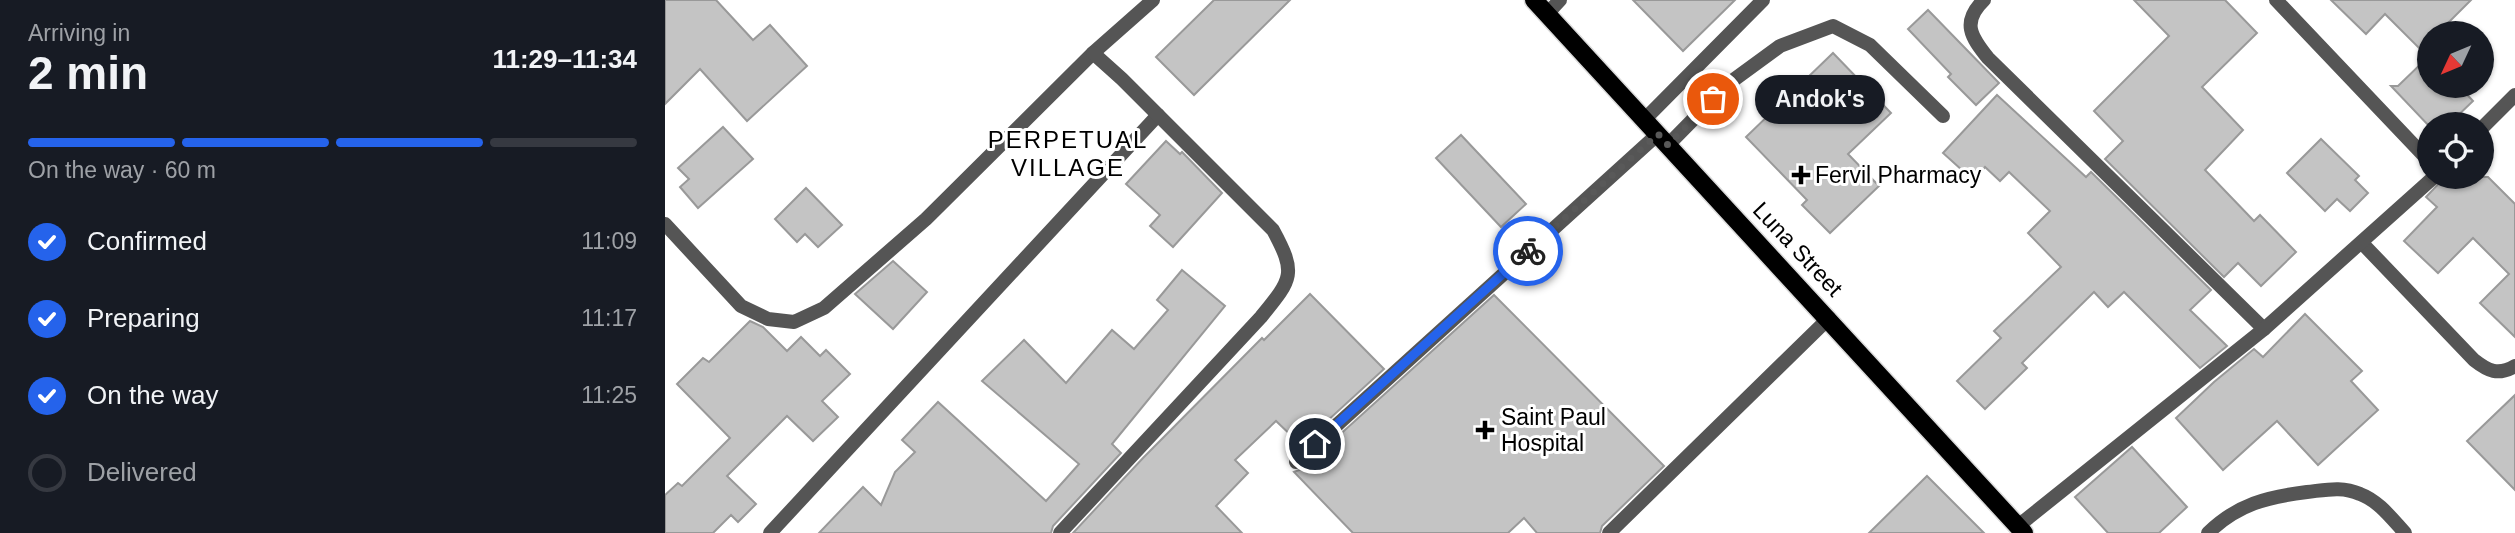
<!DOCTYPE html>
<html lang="en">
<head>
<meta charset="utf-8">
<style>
	body { margin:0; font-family:Helvetica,sans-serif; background:#242831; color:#f1f3f6; height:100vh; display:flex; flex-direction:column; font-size:26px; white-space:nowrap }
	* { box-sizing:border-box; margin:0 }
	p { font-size:23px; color:#9ea1a6 }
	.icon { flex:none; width:38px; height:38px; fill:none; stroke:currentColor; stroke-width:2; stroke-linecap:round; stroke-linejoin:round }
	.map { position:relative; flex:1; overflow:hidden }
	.panel { display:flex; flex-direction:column; background:#171b24; width:665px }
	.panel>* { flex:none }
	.needle { width:46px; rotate:226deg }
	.tools { position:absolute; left:1752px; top:21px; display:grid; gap:14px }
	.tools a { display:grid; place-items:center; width:77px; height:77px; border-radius:50%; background:#171b24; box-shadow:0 2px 5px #0004; font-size:35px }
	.pin { position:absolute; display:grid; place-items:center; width:60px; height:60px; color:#fff; margin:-30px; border:4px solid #fff; border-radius:50%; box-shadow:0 2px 7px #0007 }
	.courier { position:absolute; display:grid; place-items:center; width:70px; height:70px; margin:-35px; border:5px solid #2563eb; border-radius:50%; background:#fff; color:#222; box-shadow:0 2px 9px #0007 }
	.bubble { position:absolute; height:49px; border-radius:24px; background:#171b24; box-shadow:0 2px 5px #0004; font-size:23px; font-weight:700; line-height:49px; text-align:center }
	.overview em { font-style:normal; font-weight:700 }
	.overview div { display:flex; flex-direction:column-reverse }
	.overview { display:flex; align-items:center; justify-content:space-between; height:119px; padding:0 28px }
	h1 { font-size:46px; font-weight:700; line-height:52px }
	.bar { display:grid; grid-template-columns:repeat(4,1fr); gap:10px 7px; align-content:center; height:84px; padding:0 28px }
	.bar i { height:9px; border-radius:5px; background:#363941 }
	.bar .current { background:#2563eb }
	.bar p { grid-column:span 4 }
	ol { padding:0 28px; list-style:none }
	li { display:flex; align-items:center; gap:21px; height:77px }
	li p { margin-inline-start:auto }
	li .icon { padding:7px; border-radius:50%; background:#2563eb; color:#fff; stroke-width:4 }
	li:last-child { color:#9ea1a6 }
	li i { width:38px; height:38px; border:4px solid #363941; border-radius:50% }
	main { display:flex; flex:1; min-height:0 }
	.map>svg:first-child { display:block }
</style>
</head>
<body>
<main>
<section class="panel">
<div class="overview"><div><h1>2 min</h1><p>Arriving in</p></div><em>11:29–11:34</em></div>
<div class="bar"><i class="current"></i><i class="current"></i><i class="current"></i><i></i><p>On the way · 60 m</p></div>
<ol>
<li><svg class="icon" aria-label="check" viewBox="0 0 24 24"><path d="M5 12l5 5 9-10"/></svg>Confirmed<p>11:09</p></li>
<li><svg class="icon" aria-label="check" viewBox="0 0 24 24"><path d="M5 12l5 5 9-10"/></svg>Preparing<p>11:17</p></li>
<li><svg class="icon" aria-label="check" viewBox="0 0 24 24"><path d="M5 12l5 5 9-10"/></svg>On the way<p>11:25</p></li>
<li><i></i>Delivered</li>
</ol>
</section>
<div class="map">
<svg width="1850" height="533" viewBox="0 0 1850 533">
	<rect width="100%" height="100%" fill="#fff"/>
	<g fill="#c4c4c4" stroke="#999" stroke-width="2">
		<path d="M0 0H51L88 40 105 25 142 66 82 121 35 69 0 104Z"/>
		<path d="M549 0H625L529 95 491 57Z"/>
		<path d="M968 0H1070L1018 51Z"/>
		<path d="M1469 0H1560L1592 33 1537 87 1578 130 1540 170 1589 221 1595 215 1631 252 1596 286 1573 263 1559 277 1440 159 1458 141 1429 111 1504 36Z"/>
		<path d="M1666 0H1806L1773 33H1764V43L1756 50 1720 14 1701 34Z"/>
		<path d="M1263 10 1334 83 1311 105 1283 77 1286 74 1243 29Z"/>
		<path d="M1168 53 1226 113 1183 154 1214 186 1165 233 1137 205 1142 200 1081 137Z"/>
		<path d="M1764 56V86H1794L1808 101 1784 124 1764 126 1726 86H1733Z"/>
		<path d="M1332 95 1421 177 1426 172 1546 290 1525 310 1562 346 1535 368 1459 292 1443 307 1429 292 1357 363 1362 368 1320 409 1292 381 1336 338 1329 331 1396 267 1363 233 1385 211 1344 172 1335 181 1320 167 1308 180 1278 153Z"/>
		<path d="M58 127 88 159 33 208 15 187 24 179 13 168Z"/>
		<path d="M796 135 861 204 836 227 771 158Z"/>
		<path d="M1656 139 1694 176 1690 180 1703 193 1685 211 1672 199 1660 211 1622 173Z"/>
		<path d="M501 141 515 154 517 152 557 193 508 247 485 226 495 215 461 184Z"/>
		<path d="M1780 177H1823L1850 204V337L1815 303 1844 274 1808 238 1773 273 1739 241 1772 207 1761 197Z"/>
		<path d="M141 188 177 225 153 247 140 234 132 242 110 219Z"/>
		<path d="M228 261 262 292 228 329 190 294Z"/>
		<path d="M517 270 560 306 447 444 456 453 388 526 386 533H154L198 487 216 505 230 472 250 452 237 440 273 402 381 501 414 464 317 381 359 340 401 383 447 330 469 349 503 310 492 300Z"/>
		<path d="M645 294 719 369 636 445 611 421 570 460 583 473 551 506 577 533H408L478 458 597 338 599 340Z"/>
		<path d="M829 295 999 466 937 526 935 533H872L859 518 843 533H688L629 472 637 469Z"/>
		<path d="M1640 314 1697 371 1686 381 1713 410 1653 465 1612 421 1558 470 1511 418 1549 382 1589 349 1598 357Z"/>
		<path d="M85 321 98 327 122 351 136 337 155 356 161 350 185 374 157 401 173 417 148 441 122 416 62 476 91 504 73 522 66 515 48 533H0V495L13 483 17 486 65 438 12 384 38 358 44 362Z"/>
		<path d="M1850 395V490L1802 441Z"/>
		<path d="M1467 447 1522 507 1494 533H1443L1410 497Z"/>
		<path d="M1262 476 1319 533H1204Z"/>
	</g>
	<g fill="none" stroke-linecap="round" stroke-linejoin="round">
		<g stroke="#dbdbdb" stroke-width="21">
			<path id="primary" d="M869 0 1359 533"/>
		</g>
		<g stroke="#555" stroke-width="14">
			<path d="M882 14 895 0"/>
			<path d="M979 120 1098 0"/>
			<path d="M1003 145 1063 84 1115 46 1168 26 1205 45 1278 116"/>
			<path d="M631 462 993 134"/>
			<path d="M944 533 1164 318"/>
			<path d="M1543 533C1573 504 1602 497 1642 492 1661 490 1677 486 1695 494 1714 501 1727 519 1740 533"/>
		</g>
		<g stroke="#555" stroke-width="14">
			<path d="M1319 0C1296 22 1306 37 1323 58L1599 329"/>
			<path d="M1611 0 1764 161"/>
			<path d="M1816 129 1850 95"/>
			<path d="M0 224 76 306 103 319 129 322 159 308 261 219 428 53 488 0"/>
			<path d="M1697 243 1809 360C1823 371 1833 376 1850 366"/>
			<path d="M1353 526 1599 329 1769 177"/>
			<path d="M105 533 493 115"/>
			<path d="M395 533 596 317C627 279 632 274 608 230L457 79 428 53"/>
		</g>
		<use href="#primary" stroke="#000" stroke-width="18"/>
	</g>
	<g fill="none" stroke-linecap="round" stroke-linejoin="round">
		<path stroke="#595959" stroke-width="7" stroke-dasharray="0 12.6" d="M863 251 993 134 1003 145 1048 99"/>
		<path stroke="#2563eb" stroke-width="9" d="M650 444 863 251"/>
	</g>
	<g fill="#000" stroke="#fff" stroke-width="2.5">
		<path d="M1132.5 164.5h7v7h7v7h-7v7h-7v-7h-7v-7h7z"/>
		<path d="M816.5 419.5h7v7h7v7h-7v7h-7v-7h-7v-7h7z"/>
	</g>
	<g text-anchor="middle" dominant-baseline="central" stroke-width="6" stroke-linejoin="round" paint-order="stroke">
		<g font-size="23" fill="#000" stroke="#fff" text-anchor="start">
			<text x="1150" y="175">Fervil Pharmacy</text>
			<text x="836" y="417">Saint Paul<tspan x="836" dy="26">Hospital</tspan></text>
		</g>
		<g font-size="23" fill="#000" stroke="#fff">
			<text transform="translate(1133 249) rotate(47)">Luna Street</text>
		</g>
		<g font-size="24" letter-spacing="2" fill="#000" stroke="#fff">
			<text x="403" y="139">PERPETUAL<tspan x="403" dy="28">VILLAGE</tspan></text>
		</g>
	</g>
</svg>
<div class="tools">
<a><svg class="needle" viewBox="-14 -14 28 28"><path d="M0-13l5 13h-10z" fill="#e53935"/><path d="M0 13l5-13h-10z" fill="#9ea1a6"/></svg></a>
<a><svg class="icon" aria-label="locate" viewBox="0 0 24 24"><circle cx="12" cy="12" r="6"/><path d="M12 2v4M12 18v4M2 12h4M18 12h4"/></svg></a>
</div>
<div class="pin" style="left:1048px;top:99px;background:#ea580c"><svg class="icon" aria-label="bag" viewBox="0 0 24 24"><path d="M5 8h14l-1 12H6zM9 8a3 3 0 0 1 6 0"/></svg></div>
<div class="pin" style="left:650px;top:444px;background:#1f2937"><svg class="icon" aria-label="home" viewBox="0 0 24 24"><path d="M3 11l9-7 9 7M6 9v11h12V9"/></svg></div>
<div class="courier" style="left:863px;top:251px"><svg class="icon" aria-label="bike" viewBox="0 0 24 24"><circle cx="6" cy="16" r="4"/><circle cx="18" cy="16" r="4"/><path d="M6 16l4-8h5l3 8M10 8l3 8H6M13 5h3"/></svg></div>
<div class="bubble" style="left:1090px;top:75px;width:130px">Andok's</div>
</div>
</main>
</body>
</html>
